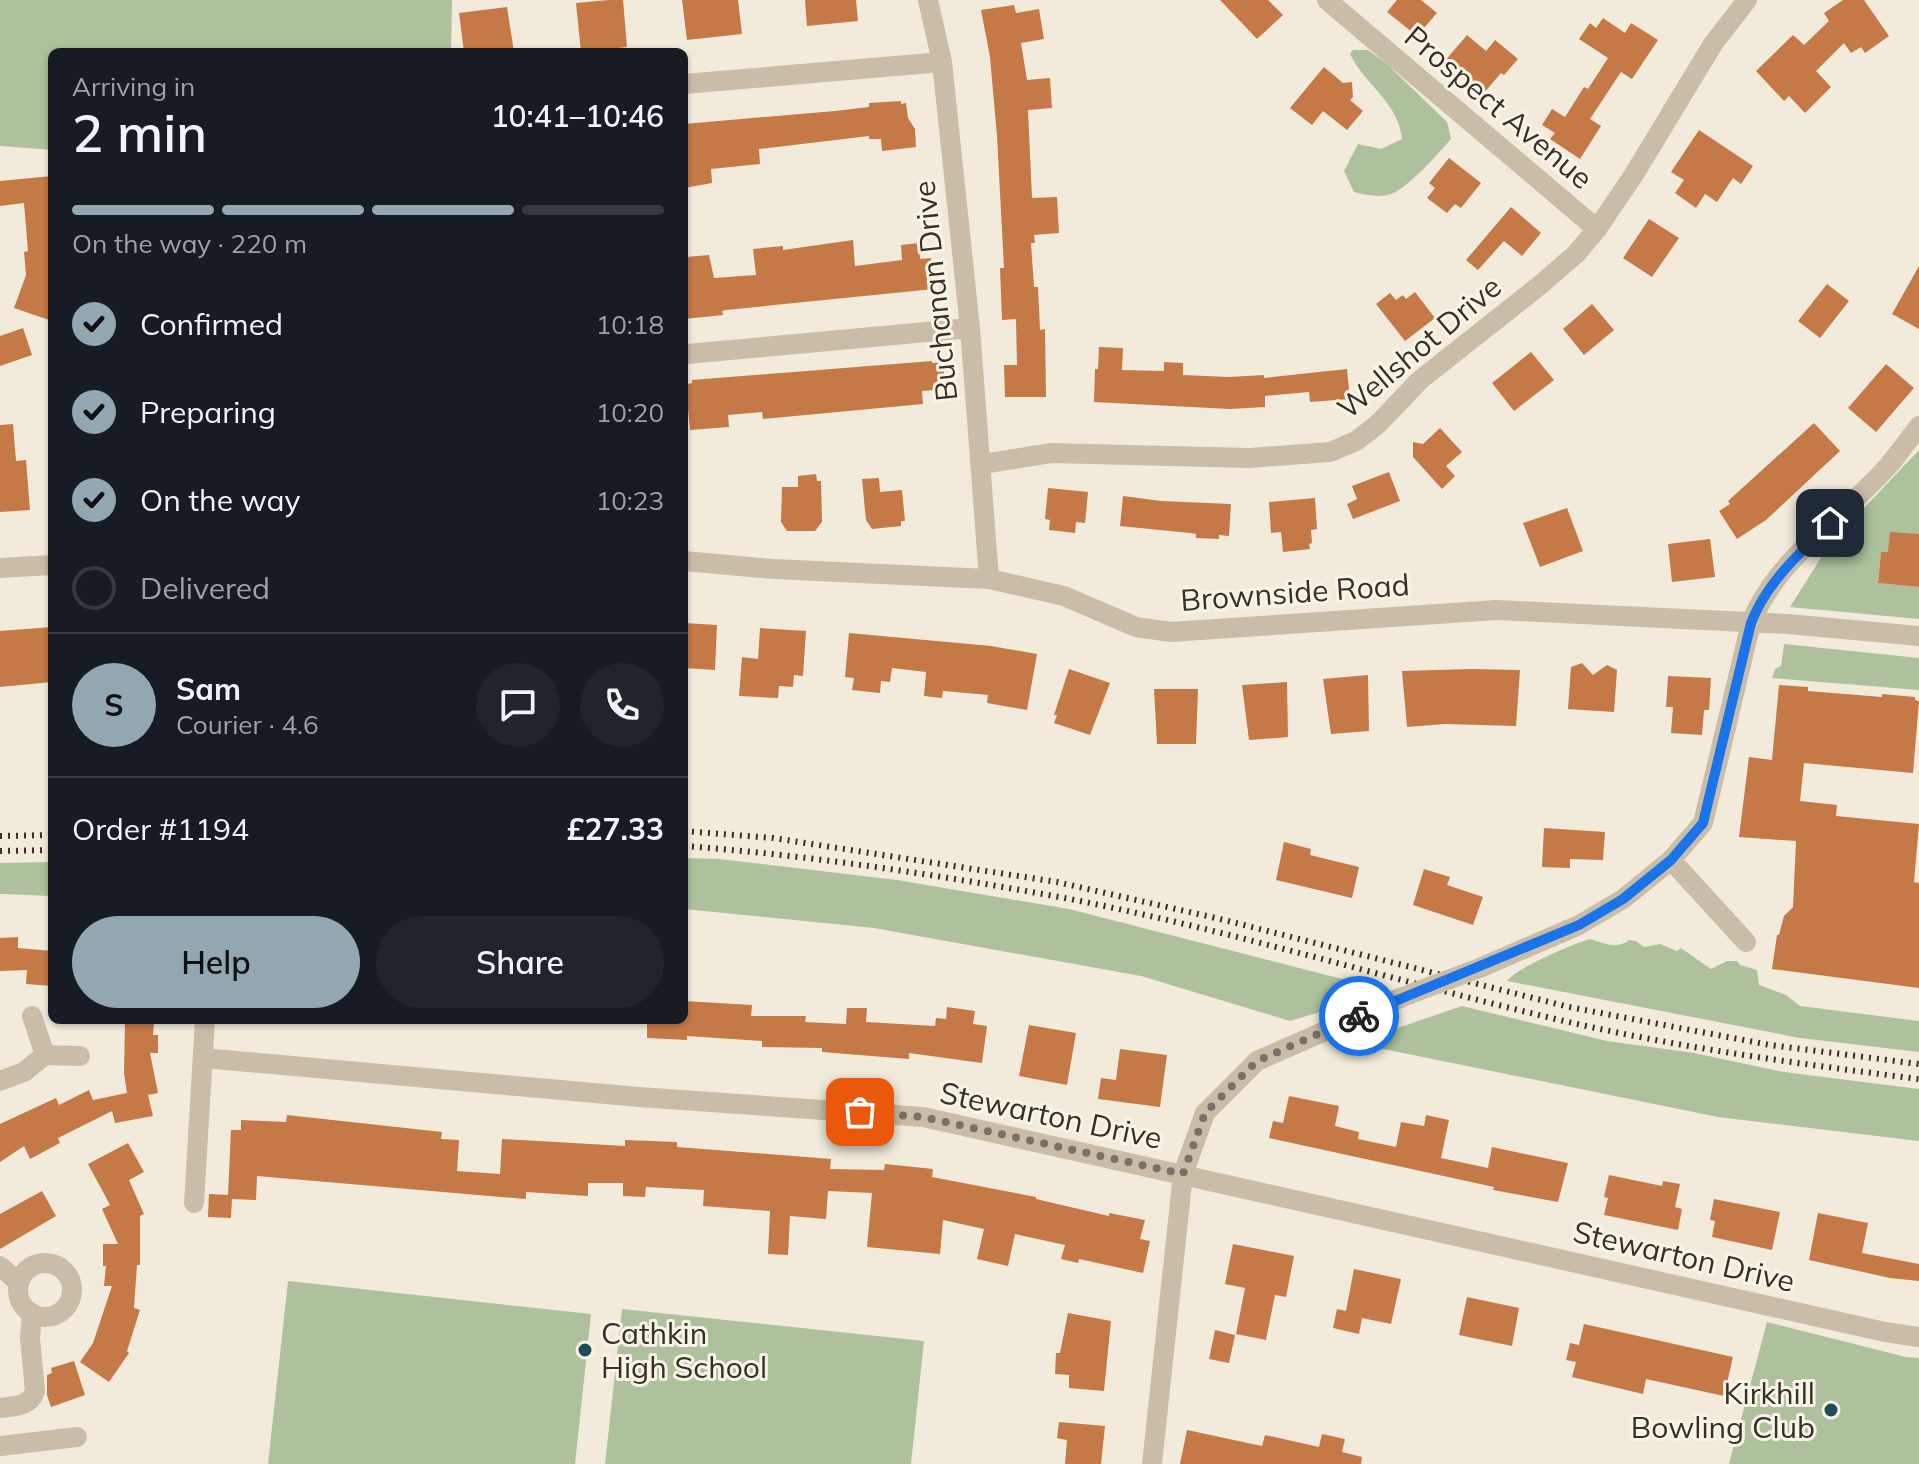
<!DOCTYPE html>
<html lang="en">
<head>
<meta charset="utf-8">
<style>
	body { margin:0; font-family:Mulish,sans-serif; background:#20242c; color:#f1f3f6; height:100vh; display:flex; flex-direction:column; font-size:30px; white-space:nowrap }
	* { box-sizing:border-box; margin:0 }
	p { font-size:26px; color:#9ea1a6 }
	.icon { flex:none; width:44px; height:44px; fill:none; stroke:currentColor; stroke-width:2; stroke-linecap:round; stroke-linejoin:round }
	.map { position:relative; flex:1; overflow:hidden }
	.sheet { position:absolute; left:48px; top:48px; width:640px; height:976px; display:flex; flex-direction:column; background:#171b24; border-radius:12px; box-shadow:0 2px 6px #0004 }
	.sheet>* { flex:none }
	.pin { position:absolute; display:grid; place-items:center; width:68px; height:68px; color:#fff; margin:-34px; border-radius:16px; box-shadow:0 4px 12px #0006 }
	.courier { position:absolute; display:grid; place-items:center; width:80px; height:80px; margin:-40px; border:6px solid #1a73e8; border-radius:50%; background:#fff; color:#222; box-shadow:0 2px 10px #0007 }
	.summary em { font-style:normal; font-weight:600 }
	.summary div { display:flex; flex-direction:column-reverse }
	.summary { display:flex; align-items:center; justify-content:space-between; height:136px; padding:0 24px }
	h1 { font-size:52px; font-weight:600; line-height:60px }
	.bar { display:grid; grid-template-columns:repeat(4,1fr); gap:12px 8px; align-content:center; height:96px; padding:0 24px }
	.bar i { height:10px; border-radius:6px; background:#363941 }
	.bar .on { background:#92a7af }
	.bar p { grid-column:span 4 }
	.line { display:flex; align-items:center; gap:20px; padding:0 24px; border-top:2px solid #363941 }
	.line div { flex:1 }
	.round { display:grid; place-items:center; flex:none; width:84px; height:84px; border-radius:42px; background:#20242c }
	ol { padding:0 24px; list-style:none }
	li { display:flex; align-items:center; gap:24px; height:88px }
	li p { margin-inline-start:auto }
	li .icon { padding:8px; border-radius:50%; background:#92a7af; color:#111; stroke-width:4 }
	li:last-child { color:#9ea1a6 }
	li i { width:44px; height:44px; border:4px solid #363941; border-radius:50% }
	.primary-button { display:flex; gap:16px; margin-top:auto; padding:16px 24px }
	.primary-button a { flex:1; height:92px; border-radius:48px; background:#92a7af; color:#111; font-size:32px; font-weight:600; line-height:92px; text-align:center }
	.primary-button a+a { background:#20242c; color:#f1f3f6 }
	.map>svg:first-child { display:block }
</style>
</head>
<body>
<div class="map">
<svg width="1919" height="1464" viewBox="0 0 1919 1464">
	<rect width="100%" height="100%" fill="#f2ebdc"/>
	<g fill="#aec19c">
		<path d="M0 0H452L451 52H52V150L0 146Z"/>
		<path d="M1353 50H1368L1386 63 1447 122 1451 139C1439 153 1407 189 1391 194 1379 198 1366 195 1354 192L1344 171 1358 144 1381 149 1402 139C1399 103 1365 85 1350 54Z"/>
		<path d="M1919 450V534L1888 552H1881L1878 583 1919 587V619L1790 607 1829 545Z"/>
		<path d="M1784 644 1919 658V690L1772 678 1775 669 1781 666Z"/>
		<path d="M684 858 719 859 897 880 1069 909 1389 991 1290 1021 1141 976 874 928 684 909Z"/>
		<path d="M52 862V896L0 894V863Z"/>
		<path d="M1590 939C1603 943 1617 950 1629 940L1636 941 1644 947 1660 944 1677 951 1681 948 1711 969 1727 961H1737L1740 965 1757 970 1759 985 1786 995 1800 1006 1919 1021V1052L1800 1038 1507 981C1516 968 1573 944 1590 939Z"/>
		<path d="M1462 1006 1607 1041 1694 1053 1784 1072 1919 1089V1141L1718 1117 1354 1043Z"/>
		<path d="M288 1281 591 1314 575 1464H268Z"/>
		<path d="M622 1309 924 1341 911 1464H605Z"/>
		<path d="M1767 1322 1906 1357 1919 1358V1464H1729Z"/>
	</g>
	<g fill="#c57946">
		<path d="M609 0H623L627 47 581 52 576 3Z"/>
		<path d="M682 0H738L742 34 687 40Z"/>
		<path d="M805 0H856L858 21 807 26Z"/>
		<path d="M1220 0H1268L1283 15 1257 39Z"/>
		<path d="M1397 0H1421L1437 13 1417 36 1387 12Z"/>
		<path d="M1843 0H1864L1889 36 1865 53 1861 47 1851 53 1844 43 1816 71 1831 87 1805 113 1789 96 1784 101 1756 71 1793 35 1804 45 1829 21 1824 13Z"/>
		<path d="M1014 5 1016 13 1039 9 1044 39 1021 43 1027 80 1050 78 1052 108 1028 110 1032 198 1057 197 1059 233 1034 235 1035 243H1031L1034 287H1038L1040 330 1045 329 1046 397H1005L1004 365H1017L1016 319 1002 320 1000 268H1004L997 136 990 57 981 10Z"/>
		<path d="M507 7 514 52H464L459 13Z"/>
		<path d="M1603 18 1625 33 1631 23 1658 40 1632 79 1621 72 1590 119 1601 126 1580 159 1550 139 1555 133 1542 125 1552 109 1565 117 1584 87 1588 89 1608 58 1579 39 1590 23 1596 28Z"/>
		<path d="M1467 35 1486 51 1495 40 1518 59 1504 75 1501 73 1483 94 1444 62Z"/>
		<path d="M1324 67 1343 83 1352 82 1353 97 1350 100 1363 111 1347 130 1323 111 1312 125 1290 108Z"/>
		<path d="M901 101V104L906 103 908 118 915 129 916 147 882 151 881 139H869V136L759 149 760 164 711 169 712 183 684 188V124L835 111 869 107V103Z"/>
		<path d="M1699 130 1753 166 1741 184 1733 178 1717 202 1705 194 1696 208 1675 193 1684 180 1671 172Z"/>
		<path d="M1449 158 1481 183 1461 208 1455 204 1447 213 1427 198 1435 188 1429 183Z"/>
		<path d="M52 176V321L14 308 26 275 24 252 28 251 24 203 0 206V181Z"/>
		<path d="M1511 207 1541 233 1522 256 1504 241 1478 270 1466 260Z"/>
		<path d="M1649 219 1679 238 1652 277 1623 258Z"/>
		<path d="M853 240 855 266 902 260 901 245 919 243 920 259 931 258 934 289 726 310 722 311 723 315 684 319 686 257 709 255 714 278 756 275 753 249 783 246V250Z"/>
		<path d="M1919 266V329L1892 314Z"/>
		<path d="M1827 284 1849 301 1820 338 1798 321Z"/>
		<path d="M1415 292 1435 318 1405 341 1376 304 1390 293 1396 300 1403 295 1406 299Z"/>
		<path d="M1592 304 1614 330 1584 355 1563 329Z"/>
		<path d="M23 328 32 355 0 366V336Z"/>
		<path d="M1099 347 1123 348 1122 370 1164 371V362L1183 363V375L1229 377 1264 375V378L1347 369 1350 399 1310 402 1309 392 1265 396V407L1230 409 1094 402 1095 369H1098Z"/>
		<path d="M1531 352 1554 380 1514 411 1492 383Z"/>
		<path d="M932 361V363L943 362 945 382 934 383 935 390 922 391 923 404 763 419 762 412 728 415 729 427 690 430 688 408H684V385L692 383V380Z"/>
		<path d="M1886 364 1914 388 1876 432 1848 408Z"/>
		<path d="M1814 423 1840 451 1766 520 1737 539 1719 511 1730 504 1728 501Z"/>
		<path d="M13 424 16 461 26 460 30 510 0 512V425Z"/>
		<path d="M1440 428 1462 452 1446 466 1455 476 1442 489 1413 457V442L1423 444Z"/>
		<path d="M1389 472 1400 501 1353 519 1347 504 1357 499 1352 486Z"/>
		<path d="M816 474 817 481H821L822 522 815 531H787L781 522 782 487H798V476Z"/>
		<path d="M879 478 880 492 902 490 905 521H901V526L872 529 866 520 862 479Z"/>
		<path d="M1048 488 1088 492 1085 523 1076 522 1075 533 1049 530 1050 520 1045 519Z"/>
		<path d="M1123 496 1161 501 1231 504 1229 536 1219 535V539L1196 538V534L1190 533 1120 526Z"/>
		<path d="M1315 498 1317 529 1311 530 1312 543 1309 544 1310 549 1283 552 1281 532 1271 533 1269 502Z"/>
		<path d="M1567 508 1583 551 1540 567 1523 523Z"/>
		<path d="M1890 532 1919 534V587L1878 583 1881 552H1888Z"/>
		<path d="M1710 539 1715 577 1672 582 1668 544Z"/>
		<path d="M684 623 717 625 715 670 684 668Z"/>
		<path d="M52 627V682L0 687V631Z"/>
		<path d="M760 628 806 631 803 676 794 675 793 687 779 686 778 698 739 696 742 657 758 659Z"/>
		<path d="M849 633 991 646 1037 654 1027 710 987 703 988 695 943 691 942 698 924 696 926 672 892 668 890 682 881 681 880 693 852 690 854 678 845 677Z"/>
		<path d="M1582 663 1593 675 1607 665 1617 670 1614 712 1568 709 1571 667Z"/>
		<path d="M1069 669 1110 683 1090 735 1054 723 1057 715H1054Z"/>
		<path d="M1471 669 1520 670 1516 726 1445 724 1407 727 1402 671Z"/>
		<path d="M1368 675 1369 731 1331 734 1323 679Z"/>
		<path d="M1668 676 1711 678 1709 710H1704L1702 735 1671 733 1673 707H1666Z"/>
		<path d="M1287 682 1288 737 1249 740 1242 685Z"/>
		<path d="M1779 685 1808 687V691L1882 697V694L1915 697V700L1919 701 1913 773 1804 763 1800 801 1837 805 1836 816 1919 824 1914 882 1919 883V988L1772 969 1777 935H1779L1784 916 1793 907 1796 841 1739 837 1749 757 1772 760Z"/>
		<path d="M1154 689H1198L1196 744H1157Z"/>
		<path d="M1544 828 1605 832 1603 860 1570 859V868L1542 867Z"/>
		<path d="M1284 842 1311 849 1310 855 1359 867 1352 898 1276 880Z"/>
		<path d="M1424 869 1450 877 1447 885 1483 897 1473 925 1413 905Z"/>
		<path d="M18 937V948L52 951V986L26 984 27 970 0 971V938Z"/>
		<path d="M684 1001 752 1005 751 1016H806L805 1022 846 1024 847 1008H867L866 1022 935 1026 936 1018 946 1019 947 1007 975 1011 973 1024 987 1026 982 1063 909 1053V1059L822 1052V1048L762 1047V1041L687 1036V1040L647 1038V1020H684Z"/>
		<path d="M125 1021 154 1022 153 1035H158V1053H150L158 1093 148 1095 153 1116 115 1123 112 1111 58 1138 60 1143 30 1159 24 1146 0 1162V1124L56 1098 59 1105 89 1090 93 1100 127 1093 124 1073Z"/>
		<path d="M1029 1025 1076 1033 1067 1085 1019 1076Z"/>
		<path d="M1120 1049 1167 1055 1160 1107 1098 1099 1101 1078 1116 1080Z"/>
		<path d="M1289 1096 1339 1106 1335 1126 1359 1132 1358 1139 1396 1147 1401 1122 1424 1126 1426 1115 1449 1120 1441 1158 1488 1168 1492 1147 1568 1163 1558 1202 1493 1190 1494 1187 1269 1138 1273 1121 1283 1123Z"/>
		<path d="M287 1115 442 1132 441 1139 459 1140 457 1171 500 1174 502 1139 625 1146V1140L677 1142V1147L831 1159 830 1169 884 1170 885 1164 933 1169 932 1177 1036 1197V1199L1109 1216V1213L1145 1220 1140 1239 1150 1241 1143 1273 1079 1259 1078 1263 1061 1259 1065 1245 1015 1234 1008 1266 977 1259 984 1229 943 1220 940 1254 867 1247 872 1193 828 1191 826 1219 790 1216 788 1255 768 1254 770 1211 703 1206 704 1190 646 1187 645 1197 623 1196V1183H588V1196L526 1192V1199L257 1176 256 1200 232 1199 231 1218 208 1217 209 1194 228 1195 231 1130H241V1120L286 1122Z"/>
		<path d="M128 1143 144 1172 129 1180 144 1214 140 1216V1265H137L134 1308 140 1310 127 1351 129 1353 109 1382 80 1362 93 1343 112 1286H104L106 1266H103V1244H118L102 1209 110 1205 88 1164Z"/>
		<path d="M1609 1175 1662 1186 1663 1181 1680 1184 1675 1207 1682 1209 1678 1230 1604 1215 1608 1198 1604 1197Z"/>
		<path d="M42 1191 56 1216 0 1249V1214Z"/>
		<path d="M1714 1199 1780 1212 1772 1250 1712 1237 1715 1221 1710 1220Z"/>
		<path d="M1818 1213 1868 1223 1862 1253 1919 1264V1281L1890 1278 1809 1260Z"/>
		<path d="M1233 1244 1294 1256 1286 1297 1275 1295 1266 1340 1236 1334 1245 1288 1225 1284Z"/>
		<path d="M1354 1269 1401 1279 1391 1324 1362 1318 1359 1334 1333 1328 1337 1309 1346 1311Z"/>
		<path d="M1467 1297 1519 1308 1512 1346 1459 1335Z"/>
		<path d="M1068 1313 1111 1321 1104 1391 1069 1388V1375L1055 1374 1056 1353H1060Z"/>
		<path d="M1584 1324 1733 1357 1724 1396 1646 1379 1643 1394 1572 1377 1576 1362 1566 1360 1570 1343 1579 1345Z"/>
		<path d="M1215 1330 1235 1335 1229 1363 1209 1359Z"/>
		<path d="M74 1361 85 1395 51 1407 47 1395V1375L52 1373 51 1368Z"/>
		<path d="M1059 1422 1105 1426 1101 1464H1065L1067 1440 1057 1438Z"/>
		<path d="M1187 1430 1262 1446 1265 1435 1319 1447 1322 1434 1345 1439 1342 1452 1362 1457 1361 1464H1180Z"/>
	</g>
	<g fill="none" stroke-linecap="round" stroke-linejoin="round">
		<g stroke="#cabda7" stroke-width="20">
			<path d="M928 0 942 62 970 328 989 579"/>
			<path d="M1327 0 1597 229"/>
			<path d="M684 84 942 62"/>
			<path d="M687 354 970 328"/>
			<path d="M982 464 1051 453 1249 458 1330 452 1356 441 1378 424 1420 380 1539 286 1576 254 1597 229 1633 176 1713 44 1747 0"/>
			<path d="M684 561 773 569 989 579 1064 596 1136 627 1171 632 1497 610 1788 624 1919 636"/>
			<path d="M0 568 52 565"/>
			<path d="M1671 860 1746 942"/>
			<path d="M1482 967 1579 925 1623 899 1671 860 1703 823 1751 623C1775 560 1845 515 1889 465 1899 453 1909 439 1919 426"/>
			<path d="M32 1016 45 1055 80 1056"/>
			<path d="M203 1058 639 1097 923 1117 1885 1332 1919 1337"/>
			<path d="M0 1081 24 1072 45 1055"/>
			<path d="M194 1203 205 1020"/>
			<circle cx="45" cy="1290" r="27"/>
			<path d="M0 1266 19 1283"/>
			<path d="M0 1408C15 1406 30 1407 35 1391L30 1338 32 1313"/>
			<path d="M0 1446 77 1437"/>
			<path d="M1152 1464 1183 1174 1205 1113 1257 1061 1400 998"/>
		</g>
		<g stroke="#372f28" stroke-width="6" stroke-dasharray="2 6" stroke-linecap="butt">
			<path d="M684 831 773 838 1057 882 1220 919 1569 1007 1770 1045 1919 1064"/>
			<path d="M0 836 52 835"/>
			<path d="M684 846C807 855 932 874 1054 896 1225 928 1393 981 1564 1021 1681 1048 1800 1064 1919 1079"/>
			<path d="M0 851 52 850"/>
		</g>
		<path stroke="#cabda7" stroke-width="20" d="M1400 998 1482 967"/>
	</g>
	<g fill="none" stroke-linecap="round" stroke-linejoin="round">
		<path stroke="#787167" stroke-width="8" stroke-dasharray="0 14.4" d="M860 1112 923 1117 1183 1174 1205 1113 1257 1061 1359 1016"/>
		<path stroke="#1a73e8" stroke-width="10" d="M1359 1016 1579 925 1623 899 1671 860 1703 823 1751 623C1766 583 1801 552 1830 523"/>
	</g>
	<g fill="#1d4b58" stroke="#f9f4e8" stroke-width="3">
		<circle cx="585" cy="1350" r="8"/>
		<circle cx="1831" cy="1410" r="8"/>
	</g>
	<g text-anchor="middle" dominant-baseline="central" stroke-width="6" stroke-linejoin="round" paint-order="stroke">
		<g font-size="30" fill="#372f28" stroke="#f9f4e8">
			<text transform="translate(1499 107) rotate(40)">Prospect Avenue</text>
			<text transform="translate(935 291) rotate(-96)">Buchanan Drive</text>
			<text transform="translate(1419 347) rotate(-40)">Wellshot Drive</text>
			<text transform="translate(1295 592) rotate(-4)">Brownside Road</text>
			<text transform="translate(1051 1115) rotate(12)">Stewarton Drive</text>
			<text transform="translate(1684 1256) rotate(13)">Stewarton Drive</text>
		</g>
		<g font-size="30" fill="#372f28" stroke="#f9f4e8" text-anchor="start">
			<text x="601" y="1333">Cathkin<tspan x="601" dy="34">High School</tspan></text>
			<text x="1815" y="1393" text-anchor="end">Kirkhill<tspan x="1815" dy="34">Bowling Club</tspan></text>
		</g>
	</g>
</svg>
<div class="pin" style="left:860px;top:1112px;background:#ea580c"><svg class="icon" aria-label="bag" viewBox="0 0 24 24"><path d="M5 8h14l-1 12H6zM9 8a3 3 0 0 1 6 0"/></svg></div>
<div class="pin" style="left:1830px;top:523px;background:#1f2937"><svg class="icon" aria-label="home" viewBox="0 0 24 24"><path d="M3 11l9-7 9 7M6 9v11h12V9"/></svg></div>
<div class="courier" style="left:1359px;top:1016px"><svg class="icon" aria-label="bike" viewBox="0 0 24 24"><circle cx="6" cy="16" r="4"/><circle cx="18" cy="16" r="4"/><path d="M6 16l4-8h5l3 8M10 8l3 8H6M13 5h3"/></svg></div>
<section class="sheet">
<div class="summary"><div><h1>2 min</h1><p>Arriving in</p></div><em>10:41–10:46</em></div>
<div class="bar"><i class="on"></i><i class="on"></i><i class="on"></i><i></i><p>On the way · 220 m</p></div>
<ol>
<li><svg class="icon" aria-label="check" viewBox="0 0 24 24"><path d="M5 12l5 5 9-10"/></svg>Confirmed<p>10:18</p></li>
<li><svg class="icon" aria-label="check" viewBox="0 0 24 24"><path d="M5 12l5 5 9-10"/></svg>Preparing<p>10:20</p></li>
<li><svg class="icon" aria-label="check" viewBox="0 0 24 24"><path d="M5 12l5 5 9-10"/></svg>On the way<p>10:23</p></li>
<li><i></i>Delivered</li>
</ol>
<div class="line" style="height:144px"><b class="round" style="background:#92a7af;color:#111">S</b><div><b>Sam</b><p>Courier · 4.6</p></div><a class="round"><svg class="icon" aria-label="chat" viewBox="0 0 24 24"><path d="M4 5h16v11H9l-5 4z"/></svg></a><a class="round"><svg class="icon" aria-label="phone" viewBox="0 0 24 24"><path d="M5 4h4l2 5-3 2q2 4 5 5l2-3 5 2v4C11 20 4 13 5 4z"/></svg></a></div>
<div class="line" style="height:104px"><div>Order #1194</div><b>£27.33</b></div>
<div class="primary-button"><a>Help</a><a>Share</a></div>
</section>
</div>
</body>
</html>
